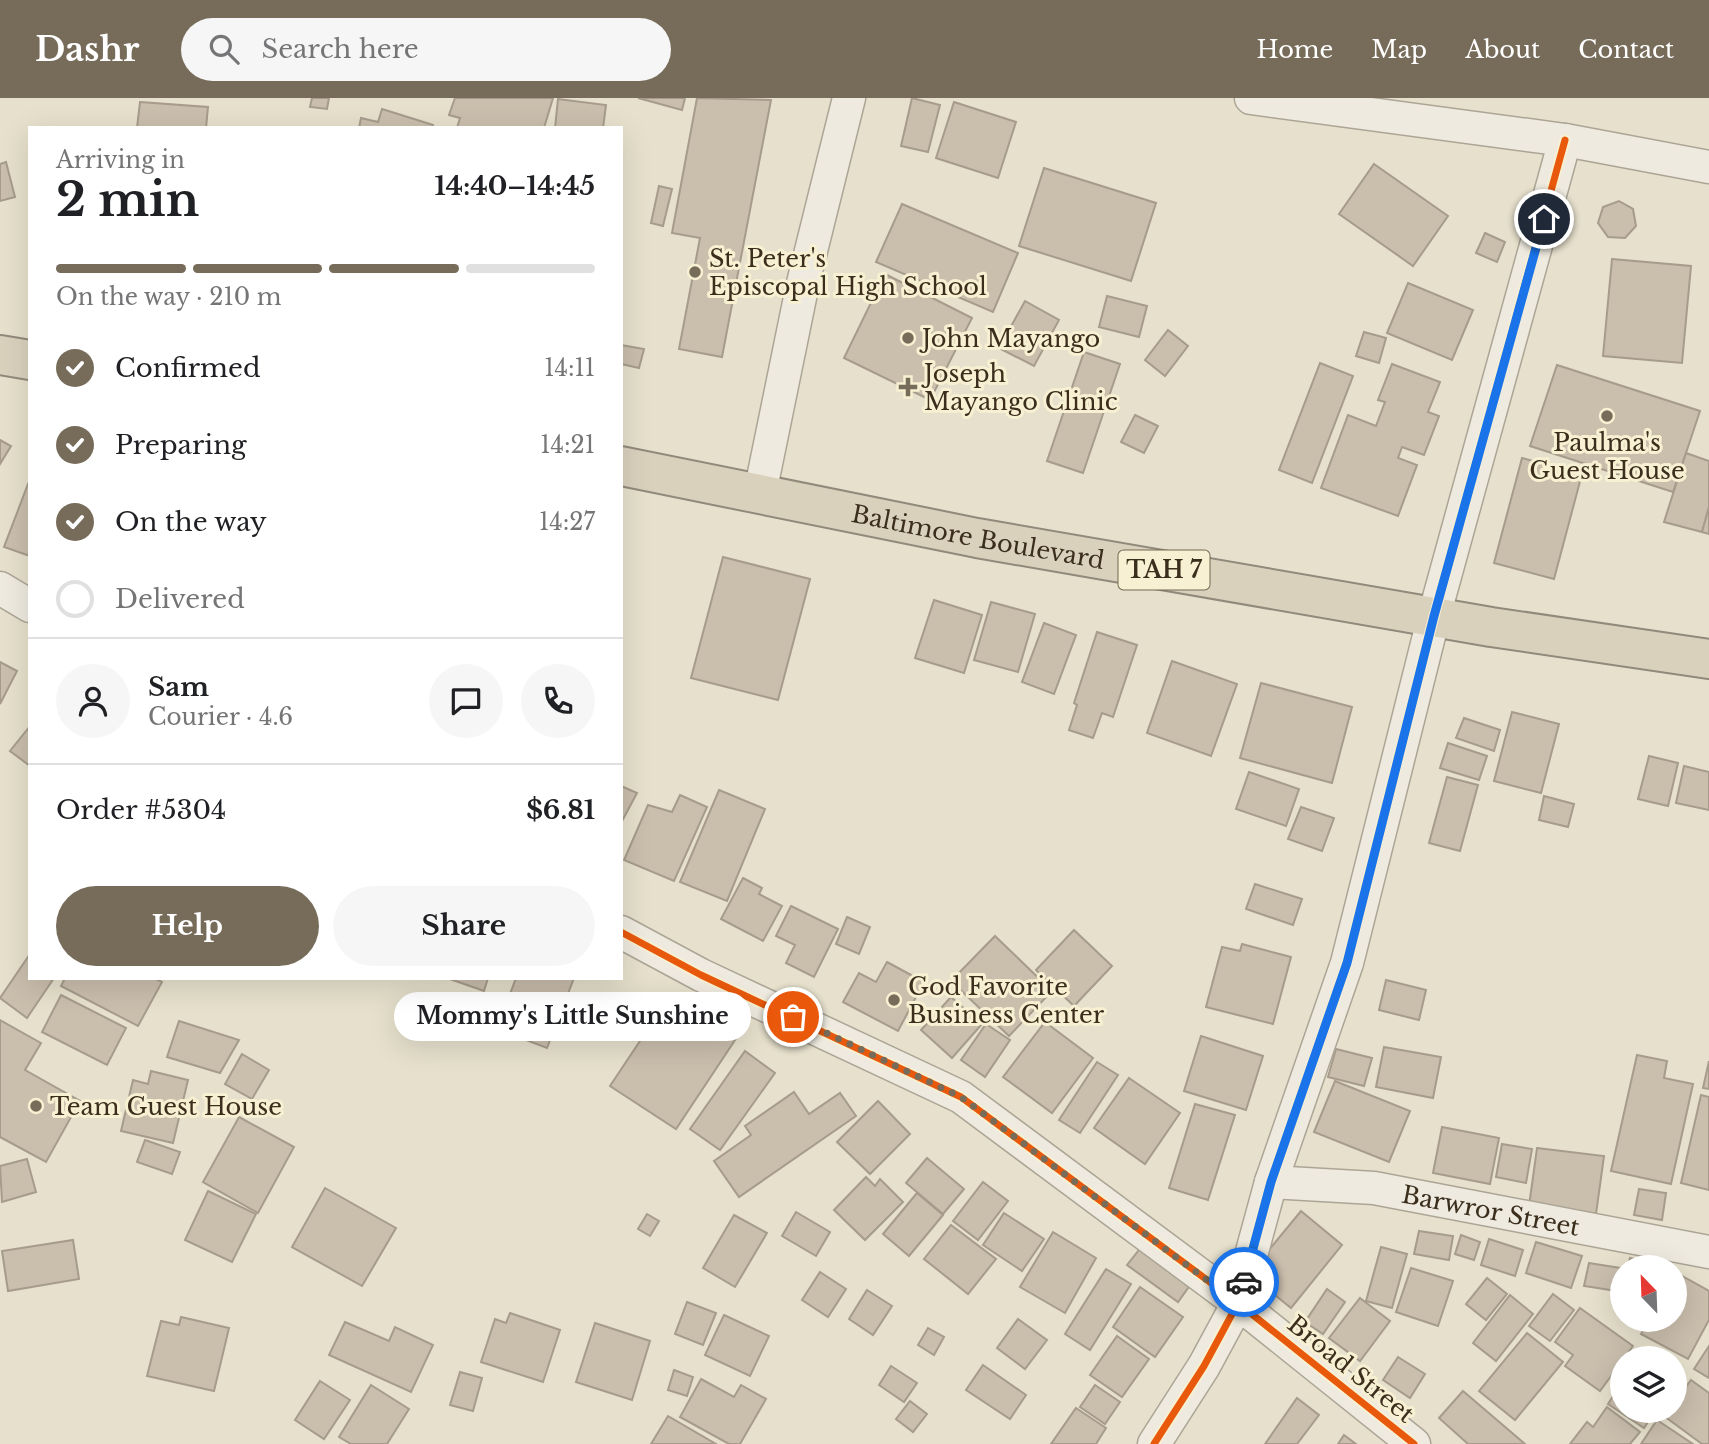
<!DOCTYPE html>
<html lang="en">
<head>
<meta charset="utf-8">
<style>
	body { margin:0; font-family:"Libre Baskerville",serif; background:#f6f6f6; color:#202124; height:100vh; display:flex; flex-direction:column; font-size:26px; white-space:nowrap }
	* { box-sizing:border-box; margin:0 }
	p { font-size:23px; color:#757577 }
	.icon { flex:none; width:38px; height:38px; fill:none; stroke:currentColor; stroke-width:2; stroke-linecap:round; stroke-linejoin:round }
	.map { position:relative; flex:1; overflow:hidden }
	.drawer { position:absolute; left:28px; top:28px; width:595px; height:854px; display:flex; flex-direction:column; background:#fff; border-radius:0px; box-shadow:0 7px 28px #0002 }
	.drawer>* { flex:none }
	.needle { width:46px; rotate:337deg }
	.fabs { position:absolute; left:1610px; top:1157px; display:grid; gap:14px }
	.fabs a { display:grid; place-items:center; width:77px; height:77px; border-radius:50%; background:#fff; box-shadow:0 7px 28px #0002; font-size:35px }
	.pin { position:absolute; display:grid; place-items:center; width:60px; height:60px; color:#fff; margin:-30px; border:4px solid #fff; border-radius:50%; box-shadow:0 2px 7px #0007 }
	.courier { position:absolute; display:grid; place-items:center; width:70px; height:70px; margin:-35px; border:5px solid #1a73e8; border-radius:50%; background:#fff; color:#222; box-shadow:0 2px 9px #0007 }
	.bubble { position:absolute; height:49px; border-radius:24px; background:#fff; box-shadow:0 7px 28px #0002; font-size:23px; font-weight:800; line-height:49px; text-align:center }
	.head em { font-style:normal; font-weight:800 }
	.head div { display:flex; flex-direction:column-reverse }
	.head { display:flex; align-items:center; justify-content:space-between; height:119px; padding:0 28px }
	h1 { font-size:46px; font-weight:800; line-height:52px }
	.bar { display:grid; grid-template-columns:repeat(4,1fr); gap:10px 7px; align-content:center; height:84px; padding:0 28px }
	.bar i { height:9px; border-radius:5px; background:#e0e0e0 }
	.bar .active { background:#776c5a }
	.bar p { grid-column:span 4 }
	.line { display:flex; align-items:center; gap:18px; padding:0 28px; border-top:2px solid #e0e0e0 }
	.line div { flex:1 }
	.round { display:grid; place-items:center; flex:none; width:74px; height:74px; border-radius:37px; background:#f6f6f6 }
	ol { padding:0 28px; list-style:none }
	li { display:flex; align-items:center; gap:21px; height:77px }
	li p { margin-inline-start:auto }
	li .icon { padding:7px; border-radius:50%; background:#776c5a; color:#fff; stroke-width:4 }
	li:last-child { color:#757577 }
	li i { width:38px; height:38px; border:4px solid #e0e0e0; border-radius:50% }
	.cta { display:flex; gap:14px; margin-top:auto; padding:14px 28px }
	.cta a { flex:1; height:80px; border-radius:42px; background:#776c5a; color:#fff; font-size:28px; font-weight:800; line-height:80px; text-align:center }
	.cta a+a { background:#f6f6f6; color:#202124 }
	header { display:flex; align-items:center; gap:42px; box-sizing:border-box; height:98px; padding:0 35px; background:#776c5a; color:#fff }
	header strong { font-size:33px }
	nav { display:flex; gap:38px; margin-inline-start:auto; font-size:24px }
	.search { width:490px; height:63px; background:#f6f6f6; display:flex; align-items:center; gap:18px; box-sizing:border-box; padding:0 24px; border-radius:38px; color:#757577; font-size:26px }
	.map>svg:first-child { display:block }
</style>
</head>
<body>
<header>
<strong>Dashr</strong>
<div class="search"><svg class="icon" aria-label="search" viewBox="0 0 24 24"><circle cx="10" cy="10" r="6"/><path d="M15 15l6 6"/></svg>Search here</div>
<nav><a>Home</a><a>Map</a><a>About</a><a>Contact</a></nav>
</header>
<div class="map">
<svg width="1709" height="1346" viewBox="0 0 1709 1346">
	<rect width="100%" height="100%" fill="#e6e0cc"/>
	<g fill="#cabead" stroke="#a79c8c" stroke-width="2">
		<path d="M312 0H329L327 11 310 9Z"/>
		<path d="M455 0H553L544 30H457L460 20 449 17Z"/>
		<path d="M638 0H685L682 12Z"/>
		<path d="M697 0 771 2 722 259 679 251 700 140 672 135Z"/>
		<path d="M912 0 940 7 928 54 901 48Z"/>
		<path d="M558 1 606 7 603 30H555Z"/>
		<path d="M140 4 208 9 206 30H137Z"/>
		<path d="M954 4 1016 24 998 80 936 60Z"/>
		<path d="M382 11 433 27 432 30H359L361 20 378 24Z"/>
		<path d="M6 64 15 99 0 103V66Z"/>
		<path d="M1374 66 1448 118 1413 168 1339 116Z"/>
		<path d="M1044 70 1156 105 1131 183 1019 148Z"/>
		<path d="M659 88 672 91 663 128 651 125Z"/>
		<path d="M1619 103 1633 111 1636 128 1625 140 1608 139 1598 125 1603 109Z"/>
		<path d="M902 106 1018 155 993 214 876 164Z"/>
		<path d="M1485 135 1505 144 1497 164 1476 155Z"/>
		<path d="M1612 161 1691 168 1682 265 1603 258Z"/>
		<path d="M885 176 972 220 930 302 844 260Z"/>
		<path d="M1408 185 1473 212 1452 262 1387 235Z"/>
		<path d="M1107 198 1147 208 1139 239 1099 229Z"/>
		<path d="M1025 203 1059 222 1034 268 999 250Z"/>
		<path d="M1168 232 1188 248 1165 278 1145 262Z"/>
		<path d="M1364 234 1386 240 1379 265 1356 258Z"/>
		<path d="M621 247 644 251 639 270 621 266Z"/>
		<path d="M1084 254 1120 266 1083 375 1047 363Z"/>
		<path d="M1320 265 1353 278 1312 385 1279 372Z"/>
		<path d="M1392 266 1440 284 1428 314 1439 318 1424 357 1402 349 1398 360 1417 367 1398 418 1321 390 1348 317 1376 328 1385 304 1378 302Z"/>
		<path d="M1557 267 1700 313 1673 394 1530 348Z"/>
		<path d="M1135 317 1158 328 1144 355 1121 344Z"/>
		<path d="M0 342 11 348 0 366Z"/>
		<path d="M1686 355 1709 363V409L1702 434 1664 424Z"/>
		<path d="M1522 360 1582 376 1554 481 1494 465Z"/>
		<path d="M28 386 30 387V458L4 449Z"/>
		<path d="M1709 409V436L1702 434Z"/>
		<path d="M723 459 810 481 778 602 691 580Z"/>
		<path d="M934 502 982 517 964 575 915 560Z"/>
		<path d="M991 504 1035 516 1018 574 974 562Z"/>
		<path d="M1044 525 1076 537 1054 596 1022 584Z"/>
		<path d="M1097 534 1137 547 1113 619 1102 615 1093 640 1069 632 1077 607 1074 605Z"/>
		<path d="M1172 563 1237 586 1211 658 1147 635Z"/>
		<path d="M0 564 17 573 0 606Z"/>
		<path d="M1261 585 1352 609 1332 685 1240 660Z"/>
		<path d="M1512 614 1559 626 1541 695 1494 683Z"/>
		<path d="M1464 620 1500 632 1494 653 1456 640Z"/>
		<path d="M30 628V668L10 653Z"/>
		<path d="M1448 645 1487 658 1479 682 1440 670Z"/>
		<path d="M1649 658 1678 665 1668 708 1638 701Z"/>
		<path d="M1684 668 1709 674V712L1676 705Z"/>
		<path d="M1249 674 1299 691 1286 728 1236 711Z"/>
		<path d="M1447 679 1478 687 1460 753 1429 745Z"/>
		<path d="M621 688 637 695 621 725Z"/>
		<path d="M719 692 765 711 727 803 680 784Z"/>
		<path d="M680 697 707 709 674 783 624 762 648 707 672 714Z"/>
		<path d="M1544 698 1574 706 1568 729 1539 722Z"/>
		<path d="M1301 709 1334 720 1322 753 1288 741Z"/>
		<path d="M743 780 762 790 759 796 782 808 763 843 721 821Z"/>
		<path d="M1255 786 1302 801 1293 827 1246 811Z"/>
		<path d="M791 808 838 831 814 879 786 865 795 847 776 838Z"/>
		<path d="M847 819 870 829 859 856 836 846Z"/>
		<path d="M1074 832 1112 868 1074 908 1036 872Z"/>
		<path d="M995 838 1052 893 1009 938 951 883Z"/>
		<path d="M1242 846 1291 859 1273 926 1206 909 1222 849 1240 853Z"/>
		<path d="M30 856V880H54L27 920 0 900Z"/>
		<path d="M887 864 924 884 898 933 843 904 859 875 876 884Z"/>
		<path d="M65 880H154L162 884 138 928 61 888Z"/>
		<path d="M447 880H488L484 893Z"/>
		<path d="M516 880H574L547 950 497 931Z"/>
		<path d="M1386 882 1426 892 1419 922 1379 912Z"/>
		<path d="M61 897 126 930 107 967 42 934Z"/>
		<path d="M951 899 982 926 952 960 921 932Z"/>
		<path d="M664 907 689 923 698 910 739 936 676 1031 610 988Z"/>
		<path d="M0 922 41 945 25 972 80 1003 46 1064 0 1039Z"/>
		<path d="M179 923 239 942 220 975 167 959Z"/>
		<path d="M1045 924 1093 960 1052 1015 1003 979Z"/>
		<path d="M986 926 1010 942 985 979 961 962Z"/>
		<path d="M1201 938 1263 958 1246 1012 1184 993Z"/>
		<path d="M1384 949 1441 959 1433 1000 1376 989Z"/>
		<path d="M1336 951 1372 960 1364 988 1328 979Z"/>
		<path d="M745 953 775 975 720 1052 690 1031Z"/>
		<path d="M242 956 269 972 252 1001 225 986Z"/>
		<path d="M1637 957 1667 963 1664 980 1693 986 1671 1086 1611 1073Z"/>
		<path d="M1709 963V991L1703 990Z"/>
		<path d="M1097 964 1118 977 1080 1035 1059 1022Z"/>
		<path d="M151 973 188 982 173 1045 121 1033 133 982 148 986Z"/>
		<path d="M1129 980 1180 1015 1145 1066 1094 1030Z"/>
		<path d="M1335 983 1410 1013 1389 1064 1314 1034Z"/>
		<path d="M794 994 809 1016 840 995 856 1018 739 1099 714 1063 751 1037 745 1028Z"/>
		<path d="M1701 997 1709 999V1092L1681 1085Z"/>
		<path d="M878 1003 910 1036 870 1076 837 1044Z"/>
		<path d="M1195 1006 1235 1017 1208 1102 1169 1090Z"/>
		<path d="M239 1019 294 1049 258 1115 203 1084Z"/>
		<path d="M1442 1029 1499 1040 1490 1086 1433 1075Z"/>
		<path d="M145 1042 180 1054 172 1076 137 1064Z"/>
		<path d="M1502 1046 1532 1051 1526 1085 1496 1079Z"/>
		<path d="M1537 1050 1604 1058 1596 1116 1529 1108Z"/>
		<path d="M927 1060 964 1091 943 1116 906 1085Z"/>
		<path d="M27 1061 36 1094 2 1104 0 1068Z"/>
		<path d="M866 1079 875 1088 880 1081 903 1104 865 1142 834 1112Z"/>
		<path d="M983 1084 1008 1103 978 1142 953 1123Z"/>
		<path d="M325 1090 396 1130 362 1188 292 1149Z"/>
		<path d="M1639 1091 1666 1095 1662 1122 1634 1117Z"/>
		<path d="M208 1093 256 1116 232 1164 185 1142Z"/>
		<path d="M917 1095 943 1117 909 1158 883 1136Z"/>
		<path d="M1301 1113 1342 1147 1291 1210 1249 1176Z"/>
		<path d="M796 1114 830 1134 816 1158 782 1138Z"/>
		<path d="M1004 1115 1044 1141 1022 1173 983 1147Z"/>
		<path d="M647 1116 659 1123 650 1138 638 1131Z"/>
		<path d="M734 1117 767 1135 735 1189 703 1170Z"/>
		<path d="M951 1127 996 1161 968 1196 924 1161Z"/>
		<path d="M1419 1133 1453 1138 1449 1162 1414 1156Z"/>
		<path d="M1053 1134 1096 1160 1065 1215 1020 1189Z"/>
		<path d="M1461 1137 1480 1144 1474 1162 1455 1156Z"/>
		<path d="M1489 1141 1523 1152 1515 1178 1481 1167Z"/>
		<path d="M73 1142 79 1181 8 1193 2 1153Z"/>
		<path d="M1146 1143 1196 1179 1178 1204 1127 1167Z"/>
		<path d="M1536 1144 1582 1158 1571 1190 1526 1175Z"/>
		<path d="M1381 1149 1407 1156 1392 1210 1366 1203Z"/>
		<path d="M1630 1160 1655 1165V1169H1628Z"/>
		<path d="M1589 1165 1621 1170 1617 1193 1584 1188Z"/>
		<path d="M1411 1170 1453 1183 1438 1228 1396 1214Z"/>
		<path d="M1106 1171 1131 1186 1090 1252 1065 1236Z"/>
		<path d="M820 1174 846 1191 828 1219 802 1202Z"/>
		<path d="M1675 1174 1709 1193V1222L1688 1261 1641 1236 1649 1222H1675Z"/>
		<path d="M1487 1180 1507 1196 1486 1222 1466 1206Z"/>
		<path d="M1140 1189 1183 1219 1155 1259 1113 1229Z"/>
		<path d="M1327 1191 1345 1204 1323 1236 1305 1224Z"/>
		<path d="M867 1192 892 1208 873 1237 849 1221Z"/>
		<path d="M1553 1196 1574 1212 1550 1243 1529 1228Z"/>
		<path d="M1510 1197 1533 1216 1496 1263 1473 1245Z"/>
		<path d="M1360 1200 1390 1223 1360 1263 1329 1240Z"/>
		<path d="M687 1204 716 1215 703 1247 675 1236Z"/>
		<path d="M1580 1210 1633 1248 1600 1293 1565 1268 1573 1257 1555 1244Z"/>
		<path d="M510 1215 560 1232 543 1284 481 1264 495 1221 506 1225Z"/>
		<path d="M724 1217 769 1238 750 1278 705 1257Z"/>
		<path d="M181 1219 229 1230 214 1293 147 1278 161 1223 179 1227Z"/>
		<path d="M1018 1221 1047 1242 1025 1271 997 1250Z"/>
		<path d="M345 1224 389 1243 395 1229 433 1247 411 1294 329 1257Z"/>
		<path d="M595 1225 650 1243 632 1302 576 1284Z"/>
		<path d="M928 1230 944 1239 934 1257 918 1247Z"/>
		<path d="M1527 1235 1563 1264 1515 1322 1479 1293Z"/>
		<path d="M1117 1238 1149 1261 1122 1299 1090 1277Z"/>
		<path d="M1709 1248V1280L1694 1271Z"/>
		<path d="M1398 1259 1425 1276 1410 1300 1383 1282Z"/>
		<path d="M983 1267 1026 1297 1010 1321 966 1292Z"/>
		<path d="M891 1268 917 1285 904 1304 879 1287Z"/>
		<path d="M674 1272 693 1279 687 1298 668 1292Z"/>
		<path d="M460 1274 482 1280 473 1313 450 1307Z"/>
		<path d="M701 1281 734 1299 741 1287 766 1301 740 1346H729L680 1319Z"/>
		<path d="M1691 1282 1709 1295V1346H1702L1664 1318 1668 1312H1675V1304Z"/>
		<path d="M320 1283 350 1302 324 1341 295 1322Z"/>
		<path d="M1622 1284V1312H1656L1644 1330 1608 1306Z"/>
		<path d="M371 1287 409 1311 387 1346H351L339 1339Z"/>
		<path d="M1095 1287 1120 1304 1105 1326 1080 1309Z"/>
		<path d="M1463 1293 1525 1346H1468L1439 1320Z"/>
		<path d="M1297 1300 1319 1317 1297 1346H1265Z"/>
		<path d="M910 1303 927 1316 913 1334 896 1321Z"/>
		<path d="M1607 1309 1640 1334 1630 1346H1570L1587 1324 1593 1329Z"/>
		<path d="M1076 1310 1106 1330 1096 1346H1051Z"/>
		<path d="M668 1318 716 1346H651Z"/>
		<path d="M1657 1322 1693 1346H1641Z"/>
		<path d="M1344 1337 1356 1346H1338Z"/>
	</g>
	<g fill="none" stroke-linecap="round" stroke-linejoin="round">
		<g stroke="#aca596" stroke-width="35">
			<g id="street">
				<path d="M1251 0 1565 42 1709 69"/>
				<path d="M760 395 803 185 849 0"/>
				<path d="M0 490 30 508"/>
				<path d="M621 834 701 877 961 999 1238 1205 1414 1346"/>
				<path id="s1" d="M1271 1084 1374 1090 1709 1154"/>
				<path d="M1154 1346 1204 1268 1238 1205 1271 1084 1347 865 1434 518 1565 42"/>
			</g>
		</g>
		<g stroke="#918a7c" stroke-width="42">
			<g id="highway">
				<path d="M0 257 30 262"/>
				<path id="s2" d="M621 368 977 440 1491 529 1709 561"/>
			</g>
		</g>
		<use href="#street" stroke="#eeeadf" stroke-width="32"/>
		<use href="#highway" stroke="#dad1bd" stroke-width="38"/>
		<g stroke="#f8f0d2" stroke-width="11">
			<g id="cycleway">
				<path d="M621 834 701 877 961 999 1238 1205 1414 1346"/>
				<path d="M1154 1346 1204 1268 1238 1205 1271 1084 1347 865 1434 518 1565 42"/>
			</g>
		</g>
		<use href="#cycleway" stroke="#e8590c" stroke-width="7"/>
	</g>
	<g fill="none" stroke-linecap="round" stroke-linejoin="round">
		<path stroke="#776c5a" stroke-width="7" stroke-dasharray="0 12.6" d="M793 919 961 999 1238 1205 1244 1184"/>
		<path stroke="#1a73e8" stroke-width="9" d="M1244 1184 1271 1084 1347 865 1434 518 1544 121"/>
	</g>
	<g fill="#776c5a" stroke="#f8f0d2" stroke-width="2.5">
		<circle cx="695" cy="174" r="7"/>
		<circle cx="908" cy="240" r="7"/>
		<path d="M904.5 278.5h7v7h7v7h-7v7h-7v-7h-7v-7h7z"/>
		<circle cx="1607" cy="318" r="7"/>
		<circle cx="894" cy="902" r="7"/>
		<circle cx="36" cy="1008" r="7"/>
	</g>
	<g text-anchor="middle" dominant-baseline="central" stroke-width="6" stroke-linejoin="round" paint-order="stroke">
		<rect fill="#f8f0d2" stroke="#746853" stroke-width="2" x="1118.5" y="452.5" width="91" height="39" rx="5"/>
		<g font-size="23" font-weight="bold" fill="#3b2e1d">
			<text x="1164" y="472">TAH 7</text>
		</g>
		<g font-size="24" fill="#3b2e1d" stroke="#f8f0d2" text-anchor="start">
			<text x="709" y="160">St. Peter's<tspan x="709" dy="28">Episcopal High School</tspan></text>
			<text x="922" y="240">John Mayango</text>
			<text x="924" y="275">Joseph<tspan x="924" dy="28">Mayango Clinic</tspan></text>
			<text x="1607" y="344" text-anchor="middle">Paulma's<tspan x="1607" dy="28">Guest House</tspan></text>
			<text x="908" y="888">God Favorite<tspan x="908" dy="28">Business Center</tspan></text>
			<text x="50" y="1008">Team Guest House</text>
		</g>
		<g font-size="24" fill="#3b2e1d" stroke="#f8f0d2">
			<text stroke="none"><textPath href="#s2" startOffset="364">Baltimore Boulevard</textPath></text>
			<text stroke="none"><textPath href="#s1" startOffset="222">Barwror Street</textPath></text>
			<text transform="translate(1351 1271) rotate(39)">Broad Street</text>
		</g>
	</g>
</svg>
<div class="fabs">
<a><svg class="needle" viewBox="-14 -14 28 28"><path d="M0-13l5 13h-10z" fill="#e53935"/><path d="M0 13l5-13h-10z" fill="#757577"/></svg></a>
<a><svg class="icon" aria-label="layers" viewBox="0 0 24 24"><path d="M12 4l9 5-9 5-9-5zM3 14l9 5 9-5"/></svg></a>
</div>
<div class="pin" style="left:793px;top:919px;background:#ea580c"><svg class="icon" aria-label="bag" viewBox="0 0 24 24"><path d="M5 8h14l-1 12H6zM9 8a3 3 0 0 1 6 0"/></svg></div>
<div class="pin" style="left:1544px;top:121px;background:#1f2937"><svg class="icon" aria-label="home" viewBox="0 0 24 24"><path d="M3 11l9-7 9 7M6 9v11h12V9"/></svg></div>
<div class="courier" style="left:1244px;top:1184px"><svg class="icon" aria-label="car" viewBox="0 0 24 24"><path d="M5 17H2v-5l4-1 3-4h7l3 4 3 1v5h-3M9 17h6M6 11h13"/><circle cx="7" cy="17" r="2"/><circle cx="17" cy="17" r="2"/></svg></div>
<div class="bubble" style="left:394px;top:894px;width:357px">Mommy's Little Sunshine</div>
<section class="drawer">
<div class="head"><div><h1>2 min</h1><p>Arriving in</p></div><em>14:40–14:45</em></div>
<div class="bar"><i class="active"></i><i class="active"></i><i class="active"></i><i></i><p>On the way · 210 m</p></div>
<ol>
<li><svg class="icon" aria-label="check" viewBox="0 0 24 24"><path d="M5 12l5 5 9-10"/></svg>Confirmed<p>14:11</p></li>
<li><svg class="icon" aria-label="check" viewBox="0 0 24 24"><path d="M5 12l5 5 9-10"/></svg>Preparing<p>14:21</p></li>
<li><svg class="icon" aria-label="check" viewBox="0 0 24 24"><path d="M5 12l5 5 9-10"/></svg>On the way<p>14:27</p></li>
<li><i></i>Delivered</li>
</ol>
<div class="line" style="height:126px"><a class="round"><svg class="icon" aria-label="person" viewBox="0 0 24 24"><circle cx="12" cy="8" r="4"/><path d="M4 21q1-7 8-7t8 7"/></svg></a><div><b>Sam</b><p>Courier · 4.6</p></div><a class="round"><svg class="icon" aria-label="chat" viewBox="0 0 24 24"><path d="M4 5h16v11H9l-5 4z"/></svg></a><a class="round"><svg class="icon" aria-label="phone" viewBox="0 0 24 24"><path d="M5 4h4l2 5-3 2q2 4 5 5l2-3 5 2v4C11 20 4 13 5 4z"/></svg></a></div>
<div class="line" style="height:91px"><div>Order #5304</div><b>$6.81</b></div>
<div class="cta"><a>Help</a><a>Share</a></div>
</section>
</div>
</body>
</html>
